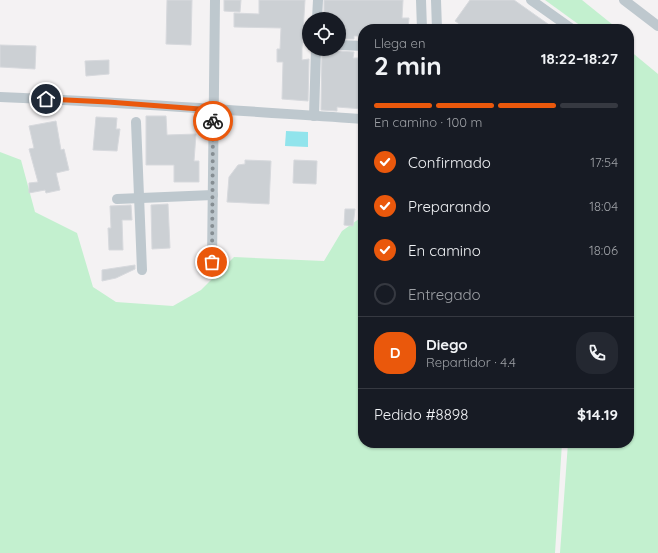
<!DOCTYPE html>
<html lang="es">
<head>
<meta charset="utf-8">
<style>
	body { margin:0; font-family:Quicksand,sans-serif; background:#242831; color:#f1f3f6; height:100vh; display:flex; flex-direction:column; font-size:15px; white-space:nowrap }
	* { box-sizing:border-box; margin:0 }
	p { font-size:13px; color:#9ea1a6 }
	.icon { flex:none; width:22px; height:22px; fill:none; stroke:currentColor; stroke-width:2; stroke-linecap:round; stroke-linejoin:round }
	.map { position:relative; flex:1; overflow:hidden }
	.side { position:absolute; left:358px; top:24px; width:276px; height:424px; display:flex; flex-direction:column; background:#171b24; border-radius:16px; box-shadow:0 1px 3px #0004 }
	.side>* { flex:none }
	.controls { position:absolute; left:302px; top:12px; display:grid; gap:8px }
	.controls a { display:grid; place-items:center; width:44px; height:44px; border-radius:50%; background:#171b24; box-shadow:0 1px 3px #0004; font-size:20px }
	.pin { position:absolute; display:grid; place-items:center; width:34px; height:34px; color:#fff; margin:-17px; border:2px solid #fff; border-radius:50%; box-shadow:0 1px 4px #0007 }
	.courier { position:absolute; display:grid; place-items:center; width:40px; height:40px; margin:-20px; border:3px solid #ea580c; border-radius:50%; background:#fff; color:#222; box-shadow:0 1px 5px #0007 }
	.overview em { font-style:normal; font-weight:700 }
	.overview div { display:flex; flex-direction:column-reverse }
	.overview { display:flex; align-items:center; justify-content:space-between; height:68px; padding:0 16px }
	h1 { font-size:26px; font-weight:700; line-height:30px }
	.bar { display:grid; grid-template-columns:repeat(4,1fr); gap:6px 4px; align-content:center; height:48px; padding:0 16px }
	.bar i { height:5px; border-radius:3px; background:#363941 }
	.bar .selected { background:#ea580c }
	.bar p { grid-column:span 4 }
	.line { display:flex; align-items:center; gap:10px; padding:0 16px; border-top:1px solid #363941 }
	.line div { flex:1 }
	.round { display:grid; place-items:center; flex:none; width:42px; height:42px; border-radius:16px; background:#242831 }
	ol { padding:0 16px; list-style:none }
	li { display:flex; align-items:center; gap:12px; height:44px }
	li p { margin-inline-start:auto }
	li .icon { padding:4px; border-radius:50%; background:#ea580c; color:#fff; stroke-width:4 }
	li:last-child { color:#9ea1a6 }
	li i { width:22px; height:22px; border:2px solid #363941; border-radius:50% }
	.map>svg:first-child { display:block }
</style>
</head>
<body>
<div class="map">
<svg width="658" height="553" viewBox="0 0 658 553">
	<rect width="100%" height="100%" fill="#f4f2f3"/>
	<g fill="#c3f0cf">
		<path d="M545 0H582L618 29H585Z"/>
		<path d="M629 50 658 74V553H560L568 443H629Z"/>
		<path d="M0 152 21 160 35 212 77 233 93 287 116 302 173 306 201 290 234 257 324 261 342 231 363 216V443H562L555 553H0Z"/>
	</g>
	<path fill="#91e4ec" d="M286 131 308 132V147L285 146Z"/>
	<g fill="#ccd0d4" stroke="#d7d9dd">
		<path d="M167 0H192L191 45 166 44Z"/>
		<path d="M224 0H241L240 12 224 11Z"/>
		<path d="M259 0H305L302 49V60L309 59 308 101 282 99 283 62H277V49H280L281 28 234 27V13L259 14Z"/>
		<path d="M324 0H403L402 18H409L408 29H363V36H354V39H339V19H324Z"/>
		<path d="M470 0H514L555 29H467L455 21Z"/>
		<path d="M0 45 36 46 35 69 0 67Z"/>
		<path d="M322 49H334L338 51 354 52 353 58H363V109L337 107V111L321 110Z"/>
		<path d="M109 60V74L86 76 85 61Z"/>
		<path d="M146 116H166L167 135 196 134 194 161H199V182H174V165H146Z"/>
		<path d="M96 117 117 118 116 129H120L117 151 93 150Z"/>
		<path d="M56 121 61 150 64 149 69 170 56 173 60 190 46 193 45 190 29 193V183L38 182 29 149 34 148 29 126Z"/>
		<path d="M245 160 271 161 269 204 227 202 229 177 238 165 245 164Z"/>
		<path d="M294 160 317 161 316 184 293 183Z"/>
		<path d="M168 204 170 248 152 249 151 205Z"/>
		<path d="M131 205 132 220H122L123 250H109L108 228H111L110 206Z"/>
		<path d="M345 209H355L353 226 344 225Z"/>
		<path d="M135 265V269L116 278 102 281V270Z"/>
	</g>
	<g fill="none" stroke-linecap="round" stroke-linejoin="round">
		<g stroke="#bec8ce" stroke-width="10">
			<path d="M421 0 422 29"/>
			<path d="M436 0 437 29"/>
			<path d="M531 0 572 29"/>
			<path d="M624 0 658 26"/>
			<path d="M317 19 318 0"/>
			<path d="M339 45 363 46"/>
			<path d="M0 97C121 102 242 111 363 119"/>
			<path d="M314 116 316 49"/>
			<path d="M136 122 142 270"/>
			<path d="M117 199 213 195"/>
			<path d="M212 262 215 0"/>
		</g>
	</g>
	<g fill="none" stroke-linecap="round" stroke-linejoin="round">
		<path stroke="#868e93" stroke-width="4" stroke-dasharray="0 7.2" d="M212 262 213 121"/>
		<path stroke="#ea580c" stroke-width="5" d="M46 99 108 102 213 110V121"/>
	</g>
</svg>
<div class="controls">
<a><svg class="icon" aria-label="locate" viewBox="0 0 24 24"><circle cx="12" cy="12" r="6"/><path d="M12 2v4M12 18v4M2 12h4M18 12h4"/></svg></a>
</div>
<div class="pin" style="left:212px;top:262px;background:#ea580c"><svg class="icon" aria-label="bag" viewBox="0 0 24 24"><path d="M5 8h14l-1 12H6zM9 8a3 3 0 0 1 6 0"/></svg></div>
<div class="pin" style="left:46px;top:99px;background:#1f2937"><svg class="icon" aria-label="home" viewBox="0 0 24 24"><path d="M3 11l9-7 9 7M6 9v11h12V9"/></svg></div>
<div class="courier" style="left:213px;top:121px"><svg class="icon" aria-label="bike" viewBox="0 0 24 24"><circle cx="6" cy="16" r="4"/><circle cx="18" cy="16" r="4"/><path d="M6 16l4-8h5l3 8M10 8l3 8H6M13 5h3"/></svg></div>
<section class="side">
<div class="overview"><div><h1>2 min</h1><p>Llega en</p></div><em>18:22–18:27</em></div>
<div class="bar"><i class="selected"></i><i class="selected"></i><i class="selected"></i><i></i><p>En camino · 100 m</p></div>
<ol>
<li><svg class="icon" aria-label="check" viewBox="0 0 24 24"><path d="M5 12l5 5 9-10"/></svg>Confirmado<p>17:54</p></li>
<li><svg class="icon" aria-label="check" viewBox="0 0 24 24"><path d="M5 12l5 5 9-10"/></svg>Preparando<p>18:04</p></li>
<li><svg class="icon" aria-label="check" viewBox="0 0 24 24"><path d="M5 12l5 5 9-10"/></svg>En camino<p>18:06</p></li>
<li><i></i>Entregado</li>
</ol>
<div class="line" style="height:72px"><b class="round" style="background:#ea580c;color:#fff">D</b><div><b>Diego</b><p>Repartidor · 4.4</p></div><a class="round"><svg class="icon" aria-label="phone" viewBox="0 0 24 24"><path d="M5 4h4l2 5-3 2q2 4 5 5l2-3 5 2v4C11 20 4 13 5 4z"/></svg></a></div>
<div class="line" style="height:52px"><div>Pedido #8898</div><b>$14.19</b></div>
</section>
</div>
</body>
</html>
